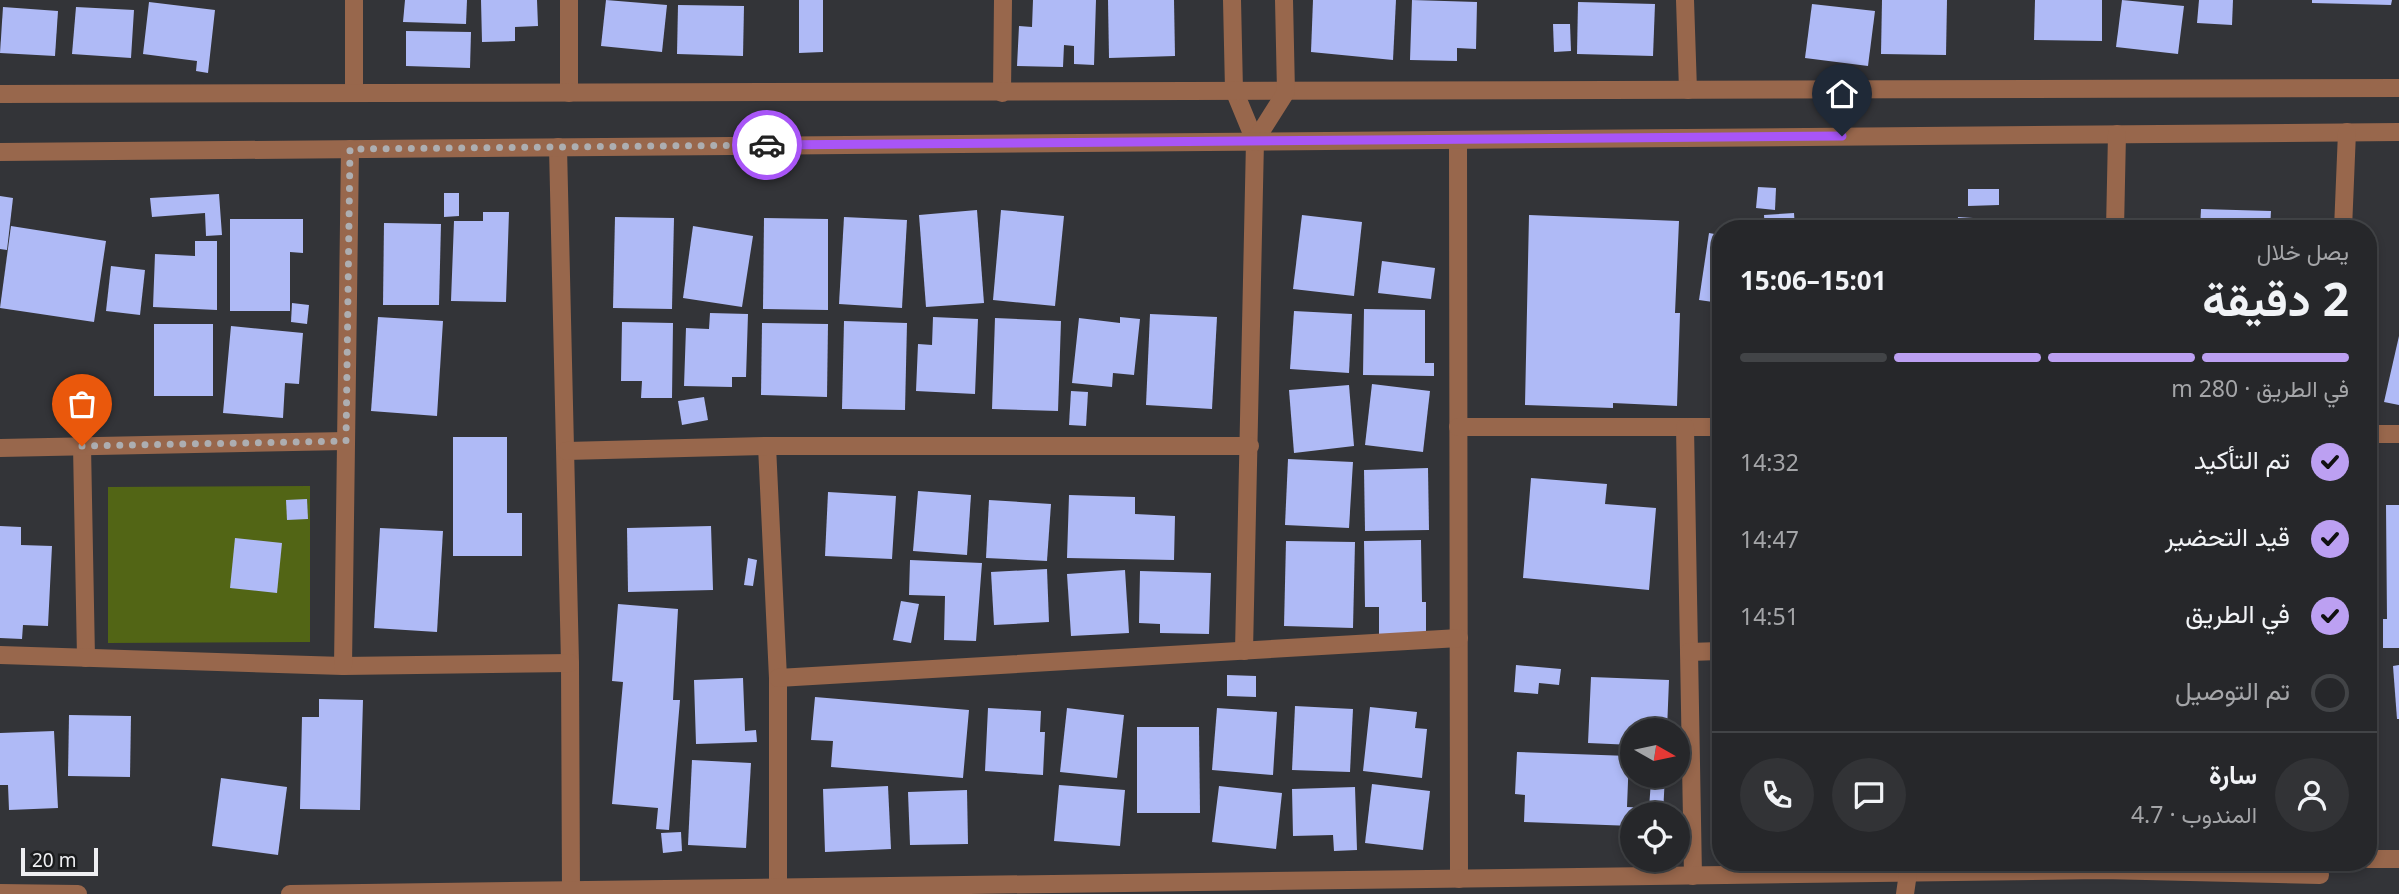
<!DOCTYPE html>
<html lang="ar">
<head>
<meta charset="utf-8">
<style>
	body { margin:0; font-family:"Noto Sans",Vazirmatn,sans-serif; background:#323336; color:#f1f3f6; direction:rtl; height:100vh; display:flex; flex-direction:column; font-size:26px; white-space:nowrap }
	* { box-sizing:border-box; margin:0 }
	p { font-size:23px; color:#a4a5a8 }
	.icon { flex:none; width:38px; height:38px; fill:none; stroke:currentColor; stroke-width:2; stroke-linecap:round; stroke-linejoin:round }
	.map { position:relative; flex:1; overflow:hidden; direction:ltr }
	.side { position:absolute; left:1712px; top:220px; width:665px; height:651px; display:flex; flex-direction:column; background:#26272a; border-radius:28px; box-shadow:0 4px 10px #0003,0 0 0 2px #424447; direction:rtl }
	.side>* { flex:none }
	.needle { width:46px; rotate:99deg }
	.tools { position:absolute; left:1620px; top:718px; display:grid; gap:14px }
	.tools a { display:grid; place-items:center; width:70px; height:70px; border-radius:50%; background:#26272a; box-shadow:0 4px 10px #0003,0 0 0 2px #424447; font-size:35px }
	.scale { position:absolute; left:21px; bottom:18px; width:77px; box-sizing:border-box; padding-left:7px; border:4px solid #efeff2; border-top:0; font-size:19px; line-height:24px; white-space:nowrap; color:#efeff2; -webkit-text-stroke:5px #1b1c1e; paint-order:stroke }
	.pin { position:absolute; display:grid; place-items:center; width:60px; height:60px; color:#fff; margin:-72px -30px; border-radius:50% 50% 50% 0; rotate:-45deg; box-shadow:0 0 7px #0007 }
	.pin .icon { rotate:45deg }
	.courier { position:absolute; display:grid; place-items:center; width:70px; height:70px; margin:-35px; border:5px solid #a855f7; border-radius:50%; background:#fff; color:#222; box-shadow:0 2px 9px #0007 }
	.overview em { font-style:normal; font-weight:700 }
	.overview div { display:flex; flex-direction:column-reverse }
	.overview { display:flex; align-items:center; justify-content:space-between; height:119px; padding:0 28px }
	h1 { font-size:46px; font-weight:700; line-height:52px }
	.bar { display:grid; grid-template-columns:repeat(4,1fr); gap:10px 7px; align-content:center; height:84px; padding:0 28px }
	.bar i { height:9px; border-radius:5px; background:#424447 }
	.bar .selected { background:#bca0f2 }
	.bar p { grid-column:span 4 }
	.line { display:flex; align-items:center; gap:18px; padding:0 28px; border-top:2px solid #424447 }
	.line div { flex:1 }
	.round { display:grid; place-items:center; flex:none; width:74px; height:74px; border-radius:37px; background:#323336 }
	ol { padding:0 28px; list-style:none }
	li { display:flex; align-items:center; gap:21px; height:77px }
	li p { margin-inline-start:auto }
	li .icon { padding:7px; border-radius:50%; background:#bca0f2; color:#111; stroke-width:4 }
	li:last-child { color:#a4a5a8 }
	li i { width:38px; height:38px; border:4px solid #424447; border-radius:50% }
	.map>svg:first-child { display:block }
</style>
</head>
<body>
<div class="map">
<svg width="2399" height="894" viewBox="0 0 2399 894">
	<rect width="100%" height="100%" fill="#333438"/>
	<path fill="#526515" d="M310 486V642L108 643V487Z"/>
	<g fill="#afbaf6">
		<path d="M405 0H467L466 24 403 22Z"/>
		<path d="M481 0H537L538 26 515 27V41L482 42Z"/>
		<path d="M606 0 667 5 662 52 601 46Z"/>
		<path d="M799 0H823V52L799 53Z"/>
		<path d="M1033 0H1096L1094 65 1074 64V46L1064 45 1063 67 1017 66 1019 26 1032 27Z"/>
		<path d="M1108 0H1174L1175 56 1109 58Z"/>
		<path d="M1313 0H1396L1393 60 1311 52Z"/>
		<path d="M1412 0 1477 2 1476 49 1457 48V61L1410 60Z"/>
		<path d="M1882 0H1947L1946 55 1881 54Z"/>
		<path d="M2035 0H2102V41L2034 40Z"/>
		<path d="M2122 0 2184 6 2178 54 2116 47Z"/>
		<path d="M2199 0H2233L2232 25 2197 23Z"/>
		<path d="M2312 0H2392L2391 5 2312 3Z"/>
		<path d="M149 2 215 10 208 73 196 71 197 61 143 54Z"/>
		<path d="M1578 2 1655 4 1653 56 1577 54Z"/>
		<path d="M1812 4 1875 11 1868 66 1805 58Z"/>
		<path d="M678 5 744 6 743 56 677 54Z"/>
		<path d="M3 7 58 11 55 56 0 53Z"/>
		<path d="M76 7 134 10 131 58 72 54Z"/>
		<path d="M1553 24H1570L1571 51 1554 52Z"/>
		<path d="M406 31 471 32 470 68 406 66Z"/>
		<path d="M1758 187 1776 188 1775 210 1756 208Z"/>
		<path d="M1968 189H1999V205L1968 206Z"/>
		<path d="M444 193H459V216L444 217Z"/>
		<path d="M219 194 222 235 206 236 205 213 152 217 150 198Z"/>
		<path d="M0 196 13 198 7 250 0 249Z"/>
		<path d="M2201 209 2271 211 2270 229H2200Z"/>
		<path d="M977 210 984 303 926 307 919 215Z"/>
		<path d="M1001 210 1064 216 1055 306 993 300Z"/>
		<path d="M483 212H509L506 302 451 301 454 221H483Z"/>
		<path d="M1794 213 1795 229H1765L1764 215Z"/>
		<path d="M1302 215 1362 222 1354 296 1293 289Z"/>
		<path d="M1529 215 1679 221 1675 313H1680L1677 406 1613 403V408L1525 405Z"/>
		<path d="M615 217 674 218 672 309 613 308Z"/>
		<path d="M844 217 907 220 902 308 839 304Z"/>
		<path d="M1958 217 1988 219 1987 229H1927V224L1957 227Z"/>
		<path d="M764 218 828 219V310L763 309Z"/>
		<path d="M230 219H303V253L290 252V311H230Z"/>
		<path d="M384 223 441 224 439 305H383Z"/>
		<path d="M11 226 106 241 94 322 0 308Z"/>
		<path d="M693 226 753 236 742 307 683 298Z"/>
		<path d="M1709 233 1720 235V303L1699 300Z"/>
		<path d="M195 241H217V310L153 307 155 254 195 256Z"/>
		<path d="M1382 261 1435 268 1431 299 1378 293Z"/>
		<path d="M111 266 145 270 140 315 106 311Z"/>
		<path d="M292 303 309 305 307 324 291 322Z"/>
		<path d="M1364 309 1425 310V363H1434V376L1363 375Z"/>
		<path d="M1294 311 1352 314 1349 373 1290 369Z"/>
		<path d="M710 313 748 314 746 377H732V387L684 386 686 328 709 329Z"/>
		<path d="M1150 314 1217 317 1212 409 1146 405Z"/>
		<path d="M378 317 443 321 437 416 371 411Z"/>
		<path d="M933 317 978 319 975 394 916 391 918 344 932 345Z"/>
		<path d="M1120 317 1140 319 1134 375 1113 373 1112 387 1072 383 1079 318 1120 323Z"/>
		<path d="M995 318 1061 321 1058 411 992 409Z"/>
		<path d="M844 321 907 323 905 410 842 409Z"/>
		<path d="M622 322 673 323 672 398H641L642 381H621Z"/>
		<path d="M762 323 828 324 827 397 761 395Z"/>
		<rect x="154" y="324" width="59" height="72"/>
		<path d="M231 326 303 333 299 384 285 383 283 418 223 413Z"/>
		<path d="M2399 336V405L2384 402Z"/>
		<path d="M1372 384 1430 391 1423 452 1365 445Z"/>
		<path d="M1349 385 1354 446 1294 453 1289 390Z"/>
		<path d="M1071 391 1088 392 1086 426 1069 425Z"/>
		<path d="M704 397 708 420 682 425 678 401Z"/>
		<path d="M453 437H507V513H522V556H453Z"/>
		<path d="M1288 459 1353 462 1349 528 1285 525Z"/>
		<path d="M1428 468 1429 530 1365 531 1364 470Z"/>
		<path d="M1531 478 1607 484 1605 504 1656 508 1649 590 1523 578Z"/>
		<path d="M918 491 971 495 967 555 913 551Z"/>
		<path d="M828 492 896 496 892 559 825 556Z"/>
		<path d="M1069 495 1135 497V514L1175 516 1174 560 1067 558Z"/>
		<path d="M307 499 308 519 287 520 286 500Z"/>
		<path d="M989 500 1051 504 1047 561 986 558Z"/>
		<path d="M2386 505H2399V648H2383V619H2387Z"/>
		<path d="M0 526 21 527V545L52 546 48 626 23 625 22 639 0 638Z"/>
		<path d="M711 526 713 590 628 592 627 528Z"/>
		<path d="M380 528 443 531 437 632 374 628Z"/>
		<path d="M235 538 282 543 277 593 230 588Z"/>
		<path d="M1421 540 1422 602H1426V635L1379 636V607H1365L1364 541Z"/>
		<path d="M1286 541 1355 542 1353 628 1284 626Z"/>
		<path d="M748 558 757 560 753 586 744 585Z"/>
		<path d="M910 560 982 563 976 641 944 640 945 596 909 595Z"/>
		<path d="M1047 569 1049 622 994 625 991 572Z"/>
		<path d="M1125 570 1129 633 1071 636 1067 574Z"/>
		<path d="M1140 571 1211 573 1209 634 1160 633V624L1139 623Z"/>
		<path d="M901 601 919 604 911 643 893 640Z"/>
		<path d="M618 604 678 609 673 700H680L669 830 656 829 658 808 612 804 623 682 612 681Z"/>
		<path d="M1516 665 1561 669 1559 685 1539 683 1538 694 1514 692Z"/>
		<path d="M2399 665V719H2397L2393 666Z"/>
		<path d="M1227 675 1256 676V697L1227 696Z"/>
		<path d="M1591 677 1669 680 1667 730H1633V745L1588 743Z"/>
		<path d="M743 678 745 731 756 730 757 742 696 744 694 680Z"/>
		<path d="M815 697 969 710 963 778 831 767 833 741 811 740Z"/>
		<path d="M319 699 363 700 360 810 300 809 302 717H319Z"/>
		<path d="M1295 706 1353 709 1350 772 1292 770Z"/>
		<path d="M1370 707 1417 712 1415 728 1427 729 1422 778 1363 771Z"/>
		<path d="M988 708 1041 711 1040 732H1045L1043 775 985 771Z"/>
		<path d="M1067 708 1124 715 1117 778 1060 772Z"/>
		<path d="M1217 708 1277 712 1273 775 1212 770Z"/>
		<path d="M69 715 131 716 130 777 68 776Z"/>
		<path d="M1137 727H1199L1200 813H1137Z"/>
		<path d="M54 731 58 808 9 810 8 785H0V733Z"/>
		<path d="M1517 752 1629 756 1627 807 1649 808 1651 781H1646V775H1665L1663 814H1633V826L1524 822 1525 795 1515 794Z"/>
		<path d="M692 760 751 763 746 848 688 845Z"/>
		<path d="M221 778 287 787 278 855 212 846Z"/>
		<path d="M1372 784 1430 791 1423 850 1365 843Z"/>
		<path d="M1059 785 1125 790 1120 846 1054 841Z"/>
		<path d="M888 786 891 849 825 852 823 789Z"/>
		<path d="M1219 786 1282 793 1276 849 1212 842Z"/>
		<path d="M1355 787 1357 850 1334 851 1333 835 1293 836 1292 789Z"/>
		<path d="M967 790 968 844 910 845 908 792Z"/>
		<path d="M681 832 682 851 663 853 661 833Z"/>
	</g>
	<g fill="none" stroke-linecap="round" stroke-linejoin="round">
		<g stroke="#98674c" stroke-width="18">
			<path d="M569 0V93"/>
			<path d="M1232 0 1234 90 1255 141 1244 651"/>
			<path d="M1685 0 1688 90"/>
			<path d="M354 93V0"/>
			<path d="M1002 93 1003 0"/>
			<path d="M0 94 2399 88"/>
			<path d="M1458 140 1459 879"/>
			<path d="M1255 141 1286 92 1284 0"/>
			<path d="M558 147 570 663 571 894"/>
			<path d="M0 152 2399 132"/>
			<path d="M2115 229 2117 134"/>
			<path d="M2343 229 2347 132"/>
			<path d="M1458 427H1720"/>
			<path d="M1685 427 1693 876"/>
			<path d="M2368 434H2399"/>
			<path d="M82 446 86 658"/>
			<path d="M767 446 778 678V889"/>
			<path d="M0 448 346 441"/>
			<path d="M566 451 767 446H1250"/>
			<path d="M1689 652 1720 651"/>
			<path d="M0 655 343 666 570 663"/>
			<path d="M343 666 350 149"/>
			<path d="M778 678 1459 638"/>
			<path d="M2368 859H2399"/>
			<path d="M0 893 78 894"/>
			<path d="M290 894 2102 870 2320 875"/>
			<path d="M1905 894 1908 873"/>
		</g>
	</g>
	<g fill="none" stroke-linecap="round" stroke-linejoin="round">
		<path stroke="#adaeb1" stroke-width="7" stroke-dasharray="0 12.6" d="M82 446 346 441 350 149 767 145"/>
		<path stroke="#a855f7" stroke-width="9" d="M767 145 1842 136"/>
	</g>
</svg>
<div class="tools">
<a><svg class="needle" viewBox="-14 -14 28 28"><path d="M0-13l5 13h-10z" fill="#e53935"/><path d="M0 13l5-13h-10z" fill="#a4a5a8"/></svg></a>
<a><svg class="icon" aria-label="locate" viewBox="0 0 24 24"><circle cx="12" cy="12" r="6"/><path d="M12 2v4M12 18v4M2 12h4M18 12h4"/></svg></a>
</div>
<div class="scale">20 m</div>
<div class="pin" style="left:82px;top:446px;background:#ea580c"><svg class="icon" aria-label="bag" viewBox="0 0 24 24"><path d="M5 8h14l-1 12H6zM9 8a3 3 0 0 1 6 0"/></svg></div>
<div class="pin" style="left:1842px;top:136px;background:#1f2937"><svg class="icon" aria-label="home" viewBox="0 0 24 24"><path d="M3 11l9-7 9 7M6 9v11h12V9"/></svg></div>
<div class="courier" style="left:767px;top:145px"><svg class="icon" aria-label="car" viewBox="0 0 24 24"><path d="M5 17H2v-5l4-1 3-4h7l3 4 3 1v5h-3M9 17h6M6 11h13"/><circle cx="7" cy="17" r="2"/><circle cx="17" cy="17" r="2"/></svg></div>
<section class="side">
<div class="overview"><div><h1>2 دقيقة</h1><p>يصل خلال</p></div><em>15:01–15:06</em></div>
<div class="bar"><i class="selected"></i><i class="selected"></i><i class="selected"></i><i></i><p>في الطريق · 280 m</p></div>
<ol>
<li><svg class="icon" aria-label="check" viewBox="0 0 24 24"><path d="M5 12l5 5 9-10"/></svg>تم التأكيد<p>14:32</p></li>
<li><svg class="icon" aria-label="check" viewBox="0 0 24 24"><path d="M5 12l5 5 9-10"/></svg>قيد التحضير<p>14:47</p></li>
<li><svg class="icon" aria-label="check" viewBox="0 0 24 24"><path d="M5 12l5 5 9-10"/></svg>في الطريق<p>14:51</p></li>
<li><i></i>تم التوصيل</li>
</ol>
<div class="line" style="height:126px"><a class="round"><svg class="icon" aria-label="person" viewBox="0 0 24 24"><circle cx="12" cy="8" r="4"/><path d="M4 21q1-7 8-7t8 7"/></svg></a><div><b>سارة</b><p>المندوب · 4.7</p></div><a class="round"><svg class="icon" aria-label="chat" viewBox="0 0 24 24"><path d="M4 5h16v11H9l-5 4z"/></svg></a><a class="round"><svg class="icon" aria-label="phone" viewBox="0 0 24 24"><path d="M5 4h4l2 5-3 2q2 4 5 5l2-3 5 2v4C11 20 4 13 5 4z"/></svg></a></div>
</section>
</div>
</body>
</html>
